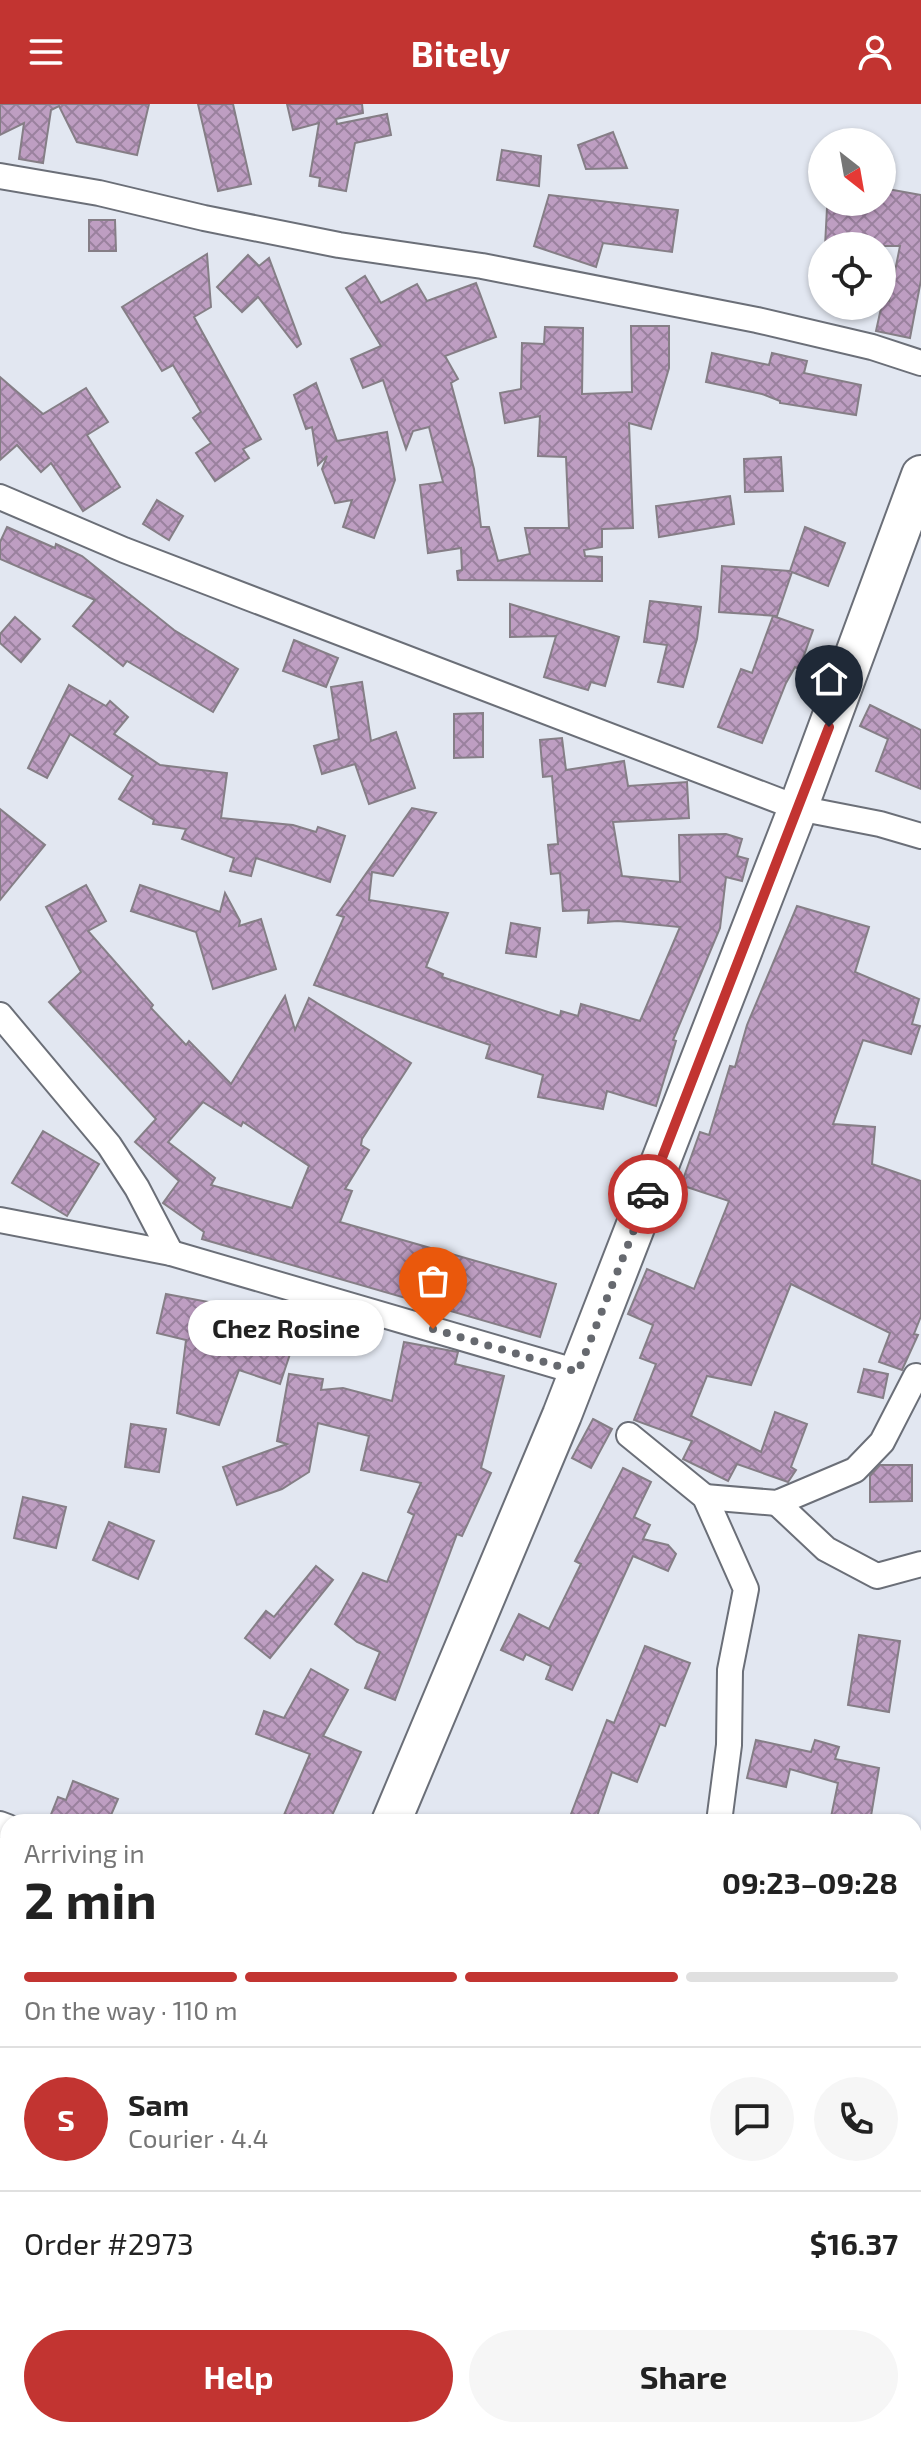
<!DOCTYPE html>
<html lang="en">
<head>
<meta charset="utf-8">
<style>
	body { margin:0; font-family:"Exo 2",sans-serif; background:#f6f6f6; color:#222; height:100vh; display:flex; flex-direction:column; font-size:30px; white-space:nowrap }
	* { box-sizing:border-box; margin:0 }
	p { font-size:26px; color:#767676 }
	.icon { flex:none; width:44px; height:44px; fill:none; stroke:currentColor; stroke-width:2; stroke-linecap:round; stroke-linejoin:round }
	.map { position:relative; flex:1; overflow:hidden }
	.sheet { position:absolute; left:0px; top:1710px; width:922px; height:624px; display:flex; flex-direction:column; background:#fff; border-radius:24px 24px 0 0; box-shadow:0 2px 6px #0004 }
	.sheet>* { flex:none }
	.needle { width:52px; rotate:149deg }
	.buttons { position:absolute; left:808px; top:24px; display:grid; gap:16px }
	.buttons a { display:grid; place-items:center; width:88px; height:88px; border-radius:50%; background:#fff; box-shadow:0 2px 6px #0004; font-size:40px }
	.pin { position:absolute; display:grid; place-items:center; width:68px; height:68px; color:#fff; margin:-82px -34px; border-radius:50% 50% 50% 0; rotate:-45deg; box-shadow:0 0 8px #0007 }
	.pin .icon { rotate:45deg }
	.courier { position:absolute; display:grid; place-items:center; width:80px; height:80px; margin:-40px; border:6px solid #c23431; border-radius:50%; background:#fff; color:#222; box-shadow:0 2px 10px #0007 }
	.bubble { position:absolute; height:56px; border-radius:28px; background:#fff; box-shadow:0 2px 6px #0004; font-size:26px; font-weight:700; line-height:56px; text-align:center }
	.summary em { font-style:normal; font-weight:700 }
	.summary div { display:flex; flex-direction:column-reverse }
	.summary { display:flex; align-items:center; justify-content:space-between; height:136px; padding:0 24px }
	h1 { font-size:52px; font-weight:700; line-height:60px }
	.bar { display:grid; grid-template-columns:repeat(4,1fr); gap:12px 8px; align-content:center; height:96px; padding:0 24px }
	.bar i { height:10px; border-radius:6px; background:#e0e0e0 }
	.bar .on { background:#c23431 }
	.bar p { grid-column:span 4 }
	.line { display:flex; align-items:center; gap:20px; padding:0 24px; border-top:2px solid #e0e0e0 }
	.line div { flex:1 }
	.round { display:grid; place-items:center; flex:none; width:84px; height:84px; border-radius:42px; background:#f6f6f6 }
	.action { display:flex; gap:16px; margin-top:auto; padding:16px 24px }
	.action a { flex:1; height:92px; border-radius:48px; background:#c23431; color:#fff; font-size:32px; font-weight:700; line-height:92px; text-align:center }
	.action a+a { background:#f6f6f6; color:#222 }
	header { display:flex; justify-content:space-between; align-items:center; height:104px; padding:0 24px; background:#c23431; color:#fff; font-size:36px; font-weight:700 }
	.map>svg:first-child { display:block }
</style>
</head>
<body>
<header><svg class="icon" aria-label="menu" viewBox="0 0 24 24"><path d="M4 6h16M4 12h16M4 18h16"/></svg>Bitely<svg class="icon" aria-label="person" viewBox="0 0 24 24"><circle cx="12" cy="8" r="4"/><path d="M4 21q1-7 8-7t8 7"/></svg></header>
<div class="map">
<svg width="921" height="2334" viewBox="0 0 921 2334">
	<defs>
		<pattern id="building-cross-hatch" width="8" height="8" patternUnits="userSpaceOnUse" patternTransform="scale(2)"><rect width="8" height="8" fill="#be9ec2"/><path d="M0 0l8 8M0 8l8-8" fill="none" stroke="#9a819e"/></pattern>
	</defs>
	<rect width="100%" height="100%" fill="#e2e7f1"/>
	<g fill="url(#building-cross-hatch)" stroke="#857e86" stroke-width="2" fill-rule="evenodd">
		<path d="M0 0H149L137 51 77 38 59 2 51 6 43 59 19 55 24 19 0 31Z"/>
		<path d="M198 0H233L251 80 218 87Z"/>
		<path d="M287 0H362L363 9 336 15 337 20 387 10 391 31 355 39 346 87 319 82 320 74 310 72 319 19 293 26Z"/>
		<path d="M613 28 627 64 586 65 578 41Z"/>
		<path d="M502 46 541 52 539 82 497 76Z"/>
		<path d="M882 84 921 91V176L910 234 876 227 883 195 889 197 900 142H825L827 104 845 105V98H882Z"/>
		<path d="M549 91 678 106 672 148 603 139 596 163 534 142Z"/>
		<path d="M89 116H115L116 147H89Z"/>
		<path d="M207 150 211 203 194 213 261 335 243 345 249 354 215 377 196 349 211 339 193 314 201 308 173 261 162 267 122 203Z"/>
		<path d="M248 151 259 162 269 154 301 240 297 243 258 193 242 208 217 183Z"/>
		<path d="M365 172 381 199 417 180 427 197 476 179 496 233 445 252 458 275 451 279 474 365 481 423H489L498 457 530 450 525 424H569L566 353 538 352 540 312 505 319 500 289 521 285 522 239 544 240 545 223 583 224 582 290 632 288 631 222H669V264L651 325 629 319 633 424 602 425V443L584 446 585 452 602 453V477L458 476 457 467 462 466 461 444 428 449 420 381 443 378 429 323 413 327 406 345 383 276 363 284 351 255 381 242 346 184Z"/>
		<path d="M712 249 769 261 772 249 807 257 804 269 861 281 856 311 780 299V297L762 290 706 278Z"/>
		<path d="M0 273 43 310 86 284 108 318 87 331 120 383 83 407 51 359 41 368 17 341 0 356Z"/>
		<path d="M316 279 337 337 387 328 395 376 374 434 343 423 352 396 335 399 322 365 327 352 318 361 312 323 306 325 294 291Z"/>
		<path d="M781 353 783 387 745 388 744 355Z"/>
		<path d="M730 392 734 420 659 433 656 402Z"/>
		<path d="M157 396 183 412 169 436 143 420Z"/>
		<path d="M7 423 55 444 56 440 82 452 174 526 238 565 213 608 127 557 123 562 73 522 95 496 0 455V438Z"/>
		<path d="M805 423 845 439 828 482 792 468 777 512 719 508 722 462 790 467Z"/>
		<path d="M650 497 701 503 697 535 683 583 658 578 667 541 644 538Z"/>
		<path d="M510 500 619 533 605 582 591 578 588 586 544 573 556 532 510 533Z"/>
		<path d="M773 512 813 526 799 565 795 563 786 579 762 639 718 623 741 565 752 569Z"/>
		<path d="M15 513 40 535 21 558 0 539V530Z"/>
		<path d="M294 536 338 554 326 583 283 567Z"/>
		<path d="M362 578 371 637 396 628 415 684 369 700 355 660 322 670 314 642 339 635 331 583Z"/>
		<path d="M69 581 106 602 110 597 128 613 114 630 160 661 227 669 221 714 293 721 316 728 318 723 345 732 330 778 256 754 251 772 230 767 234 754 182 735 186 725 153 720 154 716 119 695 133 672 70 630 47 674 28 664Z"/>
		<path d="M870 601 921 626V685L876 667 888 635 860 622Z"/>
		<path d="M483 609V653L454 654V610Z"/>
		<path d="M562 634 566 666 624 657 628 682 687 678 689 714 613 718 622 772 680 778 679 731 726 730 742 735 737 752 748 755 742 777 726 773 720 824 673 936 676 937 656 1002 607 987 603 1005 538 993 543 971 486 954 490 941 314 881 344 813 337 811 412 704 436 709 393 772 372 768 369 796 448 809 426 863 443 870 442 873 560 912 561 907 578 912 581 900 640 917 680 823 618 817 588 819 589 806 563 807 560 769 551 770 548 741 558 740 552 672 543 673 540 636Z"/>
		<path d="M0 705 45 741 0 796Z"/>
		<path d="M86 781 106 817 88 827 153 901 151 904 186 941 189 937 231 980 285 892 295 926 309 894 411 959 362 1035 361 1041 369 1046 345 1085 352 1087 340 1118 556 1180 540 1233 202 1135 204 1128 163 1099 179 1077 135 1038 156 1015 49 898 81 868 46 803ZM203 998 241 1022 243 1018 309 1062 292 1104 211 1081 215 1074 168 1038Z"/>
		<path d="M140 781 220 808 225 789 240 817 239 822 261 815 276 865 213 885 196 828 131 807Z"/>
		<path d="M797 802 869 823 855 868 919 895 912 920 920 922 911 950 863 936 833 1020 875 1023 872 1060 921 1077V1212L914 1230 918 1231 902 1266 879 1258 890 1229 791 1180 751 1281 707 1272 691 1312 761 1348 775 1308 807 1320 791 1363 796 1366 788 1378 737 1360 728 1377 683 1355 692 1337 634 1316 656 1260 640 1254 653 1221 628 1210 647 1165 694 1185 729 1097 681 1081 700 1028 709 1031 730 962 735 963 747 921Z"/>
		<path d="M511 819 540 824 536 853 506 849Z"/>
		<path d="M43 1027 99 1060 67 1112 12 1079Z"/>
		<path d="M166 1190 235 1203 234 1210 256 1217 255 1222 295 1235 280 1280 239 1266 219 1321 177 1309 186 1236 157 1229Z"/>
		<path d="M404 1238 458 1248 455 1260 504 1272 481 1364 491 1369 462 1432 457 1430 395 1596 365 1584 380 1548 357 1538 335 1520 363 1469 387 1478 414 1411 408 1408 421 1379 361 1366 369 1332 318 1319 309 1368 282 1385 237 1401 223 1363 287 1340 277 1337 289 1270 323 1275 321 1286 343 1284 392 1297Z"/>
		<path d="M864 1265 888 1270 883 1294 858 1288Z"/>
		<path d="M593 1315 612 1325 591 1364 572 1354Z"/>
		<path d="M131 1320 166 1325 159 1368 125 1363Z"/>
		<path d="M880 1361H912V1397L870 1398V1372Z"/>
		<path d="M623 1364 651 1378 634 1413 650 1421 643 1435 668 1441 676 1450 668 1467 633 1452 572 1586 546 1575 551 1562 526 1550 523 1556 501 1546 519 1510 549 1525 581 1460 575 1457Z"/>
		<path d="M23 1393 66 1403 56 1444 14 1434Z"/>
		<path d="M109 1418 154 1437 138 1475 93 1456Z"/>
		<path d="M316 1462 333 1476 270 1554 245 1534 266 1507 274 1513Z"/>
		<path d="M859 1531 900 1537 889 1608 848 1601Z"/>
		<path d="M645 1542 690 1559 665 1622 660 1620 637 1678 612 1668 595 1718H568L607 1616 614 1619Z"/>
		<path d="M311 1565 348 1586 323 1632 361 1648 329 1718H281L310 1650 256 1630 264 1607 284 1614Z"/>
		<path d="M756 1636 811 1648 815 1636 839 1643 835 1655 879 1664 870 1718H830L838 1679 790 1665 786 1683 747 1674Z"/>
		<path d="M73 1677 118 1695 111 1711 119 1714 118 1718H48L58 1693 66 1696Z"/>
	</g>
	<g fill="none" stroke-linecap="round" stroke-linejoin="round">
		<g stroke="#6b6f78" stroke-width="28">
			<g id="street">
				<path d="M0 72 99 89 204 114 339 141 482 162 757 216 872 243 921 259"/>
				<path d="M0 393 124 446 798 704 880 720 921 732"/>
				<path d="M0 911 109 1041 137 1084 171 1149"/>
				<path d="M0 1116 171 1149 578 1268"/>
				<path d="M629 1331 705 1393 746 1485 730 1566 729 1641 719 1718"/>
				<path d="M705 1393 777 1399 855 1366 882 1338 916 1272"/>
				<path d="M777 1399 826 1445 877 1472 921 1460"/>
				<path d="M0 1720 8 1723"/>
				<path d="M914 1938 921 1941"/>
				<path d="M0 2220 8 2224"/>
				<path d="M609 2334 611 2326"/>
			</g>
		</g>
		<g stroke="#6b6f78" stroke-width="42">
			<g id="primary">
				<path d="M391 1718 562 1311 798 704 921 371"/>
				<path d="M122 2334 128 2326"/>
			</g>
		</g>
		<use href="#street" stroke="#fff" stroke-width="24"/>
		<use href="#primary" stroke="#fff" stroke-width="38"/>
	</g>
	<g fill="none" stroke-linecap="round" stroke-linejoin="round">
		<path stroke="#66696f" stroke-width="8" stroke-dasharray="0 14.4" d="M433 1225 578 1268 648 1090"/>
		<path stroke="#c23431" stroke-width="10" d="M648 1090 829 623"/>
	</g>
</svg>
<div class="buttons">
<a><svg class="needle" viewBox="-14 -14 28 28"><path d="M0-13l5 13h-10z" fill="#e53935"/><path d="M0 13l5-13h-10z" fill="#767676"/></svg></a>
<a><svg class="icon" aria-label="locate" viewBox="0 0 24 24"><circle cx="12" cy="12" r="6"/><path d="M12 2v4M12 18v4M2 12h4M18 12h4"/></svg></a>
</div>
<div class="pin" style="left:433px;top:1225px;background:#ea580c"><svg class="icon" aria-label="bag" viewBox="0 0 24 24"><path d="M5 8h14l-1 12H6zM9 8a3 3 0 0 1 6 0"/></svg></div>
<div class="pin" style="left:829px;top:623px;background:#1f2937"><svg class="icon" aria-label="home" viewBox="0 0 24 24"><path d="M3 11l9-7 9 7M6 9v11h12V9"/></svg></div>
<div class="courier" style="left:648px;top:1090px"><svg class="icon" aria-label="car" viewBox="0 0 24 24"><path d="M5 17H2v-5l4-1 3-4h7l3 4 3 1v5h-3M9 17h6M6 11h13"/><circle cx="7" cy="17" r="2"/><circle cx="17" cy="17" r="2"/></svg></div>
<div class="bubble" style="left:188px;top:1196px;width:196px">Chez Rosine</div>
<section class="sheet">
<div class="summary"><div><h1>2 min</h1><p>Arriving in</p></div><em>09:23–09:28</em></div>
<div class="bar"><i class="on"></i><i class="on"></i><i class="on"></i><i></i><p>On the way · 110 m</p></div>
<div class="line" style="height:144px"><b class="round" style="background:#c23431;color:#fff">S</b><div><b>Sam</b><p>Courier · 4.4</p></div><a class="round"><svg class="icon" aria-label="chat" viewBox="0 0 24 24"><path d="M4 5h16v11H9l-5 4z"/></svg></a><a class="round"><svg class="icon" aria-label="phone" viewBox="0 0 24 24"><path d="M5 4h4l2 5-3 2q2 4 5 5l2-3 5 2v4C11 20 4 13 5 4z"/></svg></a></div>
<div class="line" style="height:104px"><div>Order #2973</div><b>$16.37</b></div>
<div class="action"><a>Help</a><a>Share</a></div>
</section>
</div>
</body>
</html>
